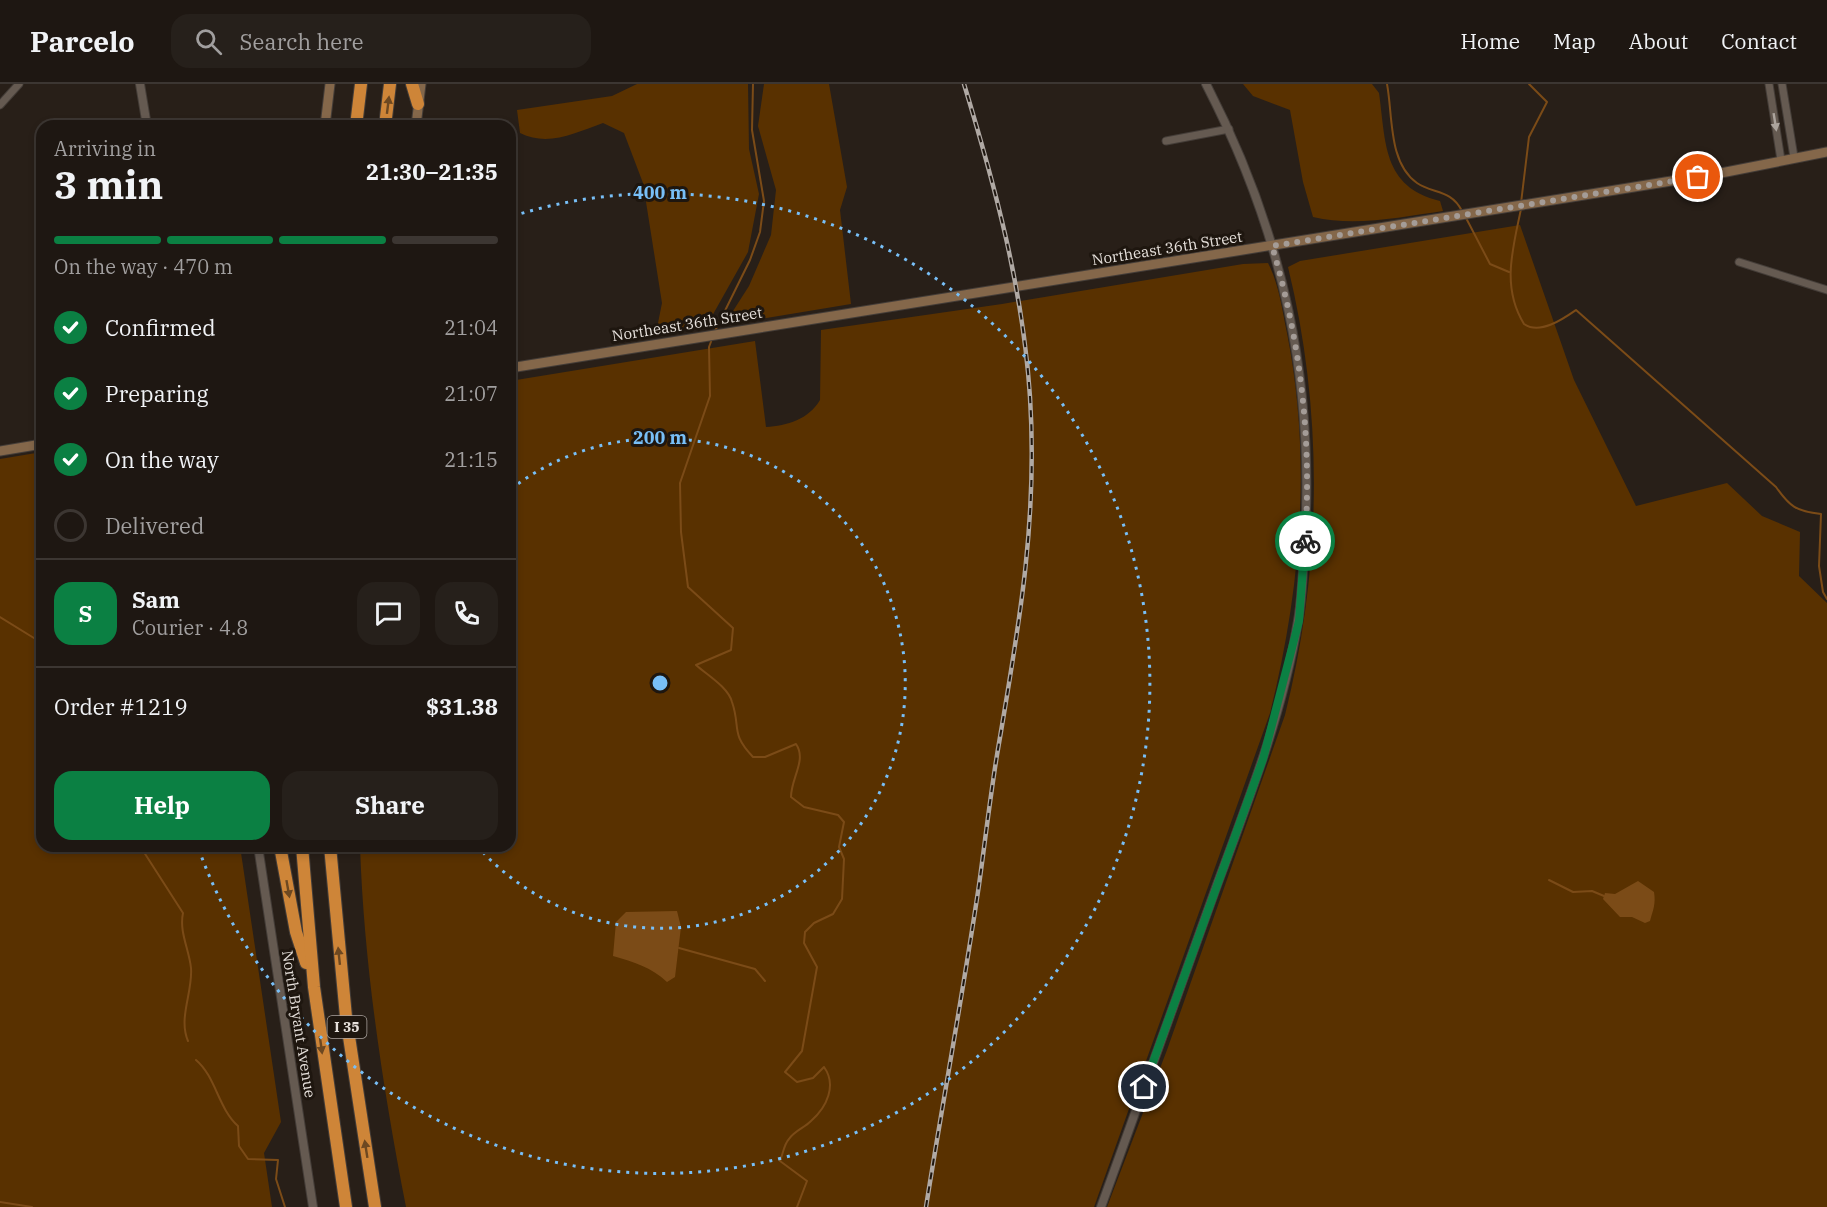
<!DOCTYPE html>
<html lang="en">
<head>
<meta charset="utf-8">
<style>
	body { margin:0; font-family:"IBM Plex Serif",serif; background:#26201b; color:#f1f3f6; height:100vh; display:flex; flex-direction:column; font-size:22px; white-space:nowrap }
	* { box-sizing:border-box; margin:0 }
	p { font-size:20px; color:#a19f9f }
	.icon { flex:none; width:33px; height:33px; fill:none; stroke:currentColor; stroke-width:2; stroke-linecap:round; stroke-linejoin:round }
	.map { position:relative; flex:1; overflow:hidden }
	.drawer { position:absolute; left:36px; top:36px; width:480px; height:732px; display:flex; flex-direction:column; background:#1e1712; border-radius:18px; box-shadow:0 3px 9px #0003,0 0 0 2px #3c3632 }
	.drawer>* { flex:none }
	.pin { position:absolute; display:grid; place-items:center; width:51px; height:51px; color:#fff; margin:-26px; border:3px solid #fff; border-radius:50%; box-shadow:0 2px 6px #0007 }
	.courier { position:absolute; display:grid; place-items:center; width:60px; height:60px; margin:-30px; border:4px solid #0b8043; border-radius:50%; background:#fff; color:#222; box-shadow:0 2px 8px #0007 }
	.overview em { font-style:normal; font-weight:800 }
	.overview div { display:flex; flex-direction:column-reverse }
	.overview { display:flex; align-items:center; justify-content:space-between; height:102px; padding:0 18px }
	h1 { font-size:39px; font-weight:800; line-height:45px }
	.bar { display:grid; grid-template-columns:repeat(4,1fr); gap:9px 6px; align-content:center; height:72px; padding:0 18px }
	.bar i { height:8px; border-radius:4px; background:#3c3632 }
	.bar .active { background:#0b8043 }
	.bar p { grid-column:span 4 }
	.line { display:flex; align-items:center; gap:15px; padding:0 18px; border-top:2px solid #3c3632 }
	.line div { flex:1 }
	.round { display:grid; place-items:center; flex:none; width:63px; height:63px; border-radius:18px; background:#26201b }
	ol { padding:0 18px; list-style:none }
	li { display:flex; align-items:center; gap:18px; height:66px }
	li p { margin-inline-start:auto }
	li .icon { padding:6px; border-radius:50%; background:#0b8043; color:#fff; stroke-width:4 }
	li:last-child { color:#a19f9f }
	li i { width:33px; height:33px; border:3px solid #3c3632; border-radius:50% }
	.button { display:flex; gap:12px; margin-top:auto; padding:12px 18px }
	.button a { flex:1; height:69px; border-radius:18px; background:#0b8043; color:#fff; font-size:24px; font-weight:800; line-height:69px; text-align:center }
	.button a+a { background:#26201b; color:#f1f3f6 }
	header { display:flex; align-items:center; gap:36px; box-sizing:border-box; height:84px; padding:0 30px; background:#1e1712; border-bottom:2px solid #3c3632 }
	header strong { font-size:28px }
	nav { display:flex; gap:33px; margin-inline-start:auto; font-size:21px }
	.search { width:420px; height:54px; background:#26201b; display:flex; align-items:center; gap:15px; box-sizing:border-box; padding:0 21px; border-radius:18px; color:#a19f9f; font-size:22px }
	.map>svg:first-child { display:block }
</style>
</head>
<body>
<header>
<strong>Parcelo</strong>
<div class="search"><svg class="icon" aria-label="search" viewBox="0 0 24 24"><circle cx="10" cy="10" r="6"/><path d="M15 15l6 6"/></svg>Search here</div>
<nav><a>Home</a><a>Map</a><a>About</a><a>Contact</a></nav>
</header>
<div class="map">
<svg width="1827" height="1123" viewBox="0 0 1827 1123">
	<rect width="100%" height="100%" fill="#281f18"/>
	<g fill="#593100">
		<path d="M637 0H748L749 65 759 110 748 168 707 241 656 249 662 219 643 99 624 49 603 39C575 49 548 63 520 49L517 26 612 12Z"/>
		<path d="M764 0H829L847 103 840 126 851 220 724 241 749 202 771 151 776 106 758 42Z"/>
		<path d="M1243 0H1372L1379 9C1386 58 1382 103 1440 117L1443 127C1401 133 1355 143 1313 133L1303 98 1290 26 1253 12Z"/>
		<path d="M1520 141 1574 296 1636 422 1727 399 1762 432 1800 448 1799 492 1827 519V1123H1107L1167 966 1285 631C1322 484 1324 330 1288 183L1300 177Z"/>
		<path d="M1268 179C1279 200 1282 225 1287 249 1312 375 1301 505 1270 629L1094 1123H406C383 1005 364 882 360 762H510V297L755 257 766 343C787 342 809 335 820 316L821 246 1002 220 1243 180Z"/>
		<path d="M42 368V762H240L281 1038 264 1069 272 1123H0V375Z"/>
	</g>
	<g fill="#7b4b17">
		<path d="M1638 797 1654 808C1656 820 1653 826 1650 837L1645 839 1632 833H1620L1603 815 1605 809 1615 810Z"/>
		<path d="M677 827 681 843 675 893 667 898C651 883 634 878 613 872L616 838 626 828Z"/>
	</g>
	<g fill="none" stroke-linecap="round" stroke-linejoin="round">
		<g stroke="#7b4b17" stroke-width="2">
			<path d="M1387 0C1393 31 1388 79 1417 99 1433 110 1451 105 1462 127"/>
			<path d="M1521 119 1529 53 1547 18 1529 0"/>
			<path d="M1521 125C1513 164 1501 203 1524 240 1540 251 1563 235 1576 226L1776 403C1790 423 1796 427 1821 430L1819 482 1823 508 1827 515"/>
			<path d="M1465 132 1490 180 1509 188"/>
			<path d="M715 247 750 176 760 148 764 117 752 46 753 0"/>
			<path d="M712 255 709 263 710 312 680 399 681 448 688 503 733 544 731 566 696 581C707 591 728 603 732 618 741 644 730 649 753 673H765L796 660C807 676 791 694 791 713L804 723 838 731 844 738 839 763 844 775 842 815 833 830 814 839 805 848 804 859 817 883 802 967 785 988 797 998 813 994 824 983C837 1001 827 1023 811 1037 804 1044 794 1047 789 1055 784 1060 783 1070 780 1077L807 1097 797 1123"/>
			<path d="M0 533 42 559"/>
			<path d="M140 762 183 829C179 848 189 865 191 884 193 908 178 934 188 957"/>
			<path d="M1549 796 1573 808 1592 807 1604 812"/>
			<path d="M679 864 755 885 765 897"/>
			<path d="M196 976C216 993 218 1024 238 1042L239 1062 248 1075 278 1076 276 1095 285 1123"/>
			<path d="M0 1118 32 1123"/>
		</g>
		<g stroke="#443d38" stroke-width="9">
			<g id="minor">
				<path d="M1769 0 1781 76"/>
				<path d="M1782 0 1794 73"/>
				<path d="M0 21 19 0"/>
				<path d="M1166 57 1229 45"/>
				<path d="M1739 178 1827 206"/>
			</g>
		</g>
		<g stroke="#443d38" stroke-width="10">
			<g id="tertiary">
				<path d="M140 0 147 42"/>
				<path d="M258 762 313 1123"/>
				<path d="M1101 1123C1140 1016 1178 909 1217 801 1249 715 1283 628 1298 537 1302 514 1303 490 1304 466 1316 299 1283 149 1206 0"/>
			</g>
		</g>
		<g stroke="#443d38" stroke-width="11">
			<g id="secondary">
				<path d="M325 42 330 0"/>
				<path d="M416 42 421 0"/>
				<path d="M510 284 1721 89 1827 68"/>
				<path d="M0 367 42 360"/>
			</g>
		</g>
		<g stroke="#443d38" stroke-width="14">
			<g id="motorway">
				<path d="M412 0 418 20"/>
				<path d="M356 42 361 0"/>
				<path d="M385 42 390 0"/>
				<path d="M280 762 296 848 306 879"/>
				<path d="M302 762 314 903 346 1123"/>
				<path d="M330 762 346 933 375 1123"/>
			</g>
		</g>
		<use href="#minor" stroke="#655a51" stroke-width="7"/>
		<use href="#tertiary" stroke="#655a51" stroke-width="8"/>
		<use href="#secondary" stroke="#84674a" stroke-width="9"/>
		<use href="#motorway" stroke="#ce8538" stroke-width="12"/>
		<g stroke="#b0a9a4" stroke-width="4.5">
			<path id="rail" d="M926 1123C943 1016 963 909 979 801 985 758 990 714 997 671 1018 547 1038 440 1030 313 1023 205 995 102 964 0"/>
		</g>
		<use href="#rail" stroke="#1e160f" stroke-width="2" stroke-dasharray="7" stroke-linecap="butt"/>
	</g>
	<defs><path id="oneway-solid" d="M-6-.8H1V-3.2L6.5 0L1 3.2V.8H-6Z" transform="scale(1.5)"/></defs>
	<g fill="#6d4821">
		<use href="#oneway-solid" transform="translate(388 21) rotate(-83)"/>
		<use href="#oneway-solid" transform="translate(288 805) rotate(80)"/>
		<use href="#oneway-solid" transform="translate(339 872) rotate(-96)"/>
		<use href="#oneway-solid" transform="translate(321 961) rotate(82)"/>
		<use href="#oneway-solid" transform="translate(366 1065) rotate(-99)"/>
	</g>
	<use fill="#aca49d" href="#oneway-solid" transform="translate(1775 38) rotate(81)"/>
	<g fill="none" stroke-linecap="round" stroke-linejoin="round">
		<path stroke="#a49c97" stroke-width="6" stroke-dasharray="0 10.8" d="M1305 457C1312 357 1301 259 1272 162L1698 93"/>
		<path stroke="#0b8043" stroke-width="8" d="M1144 1003 1263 675 1299 537 1305 457"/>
	</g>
	<g fill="none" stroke="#78bff7" stroke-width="3" stroke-dasharray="3 6">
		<path d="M511 405A245 245 0 1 1 478 763"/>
		<path d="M513 132A490 490 0 1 1 198 763"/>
	</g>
	<g text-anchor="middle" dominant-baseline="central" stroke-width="6" stroke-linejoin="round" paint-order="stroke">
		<rect fill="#1e160f" stroke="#aaa39e" stroke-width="1.5" x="327.5" y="932" width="39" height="22" rx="4.5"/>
		<g font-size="14" font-weight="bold" fill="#e6e0db">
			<text x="347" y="943">I 35</text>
		</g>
		<g font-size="15" fill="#e6e0db" stroke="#1e160f">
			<text transform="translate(1167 164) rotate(-9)">Northeast 36th Street</text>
			<text transform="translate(687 240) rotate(-9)">Northeast 36th Street</text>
			<text transform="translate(299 940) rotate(81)">North Bryant Avenue</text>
		</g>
	</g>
	<circle cx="660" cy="599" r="9" fill="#78bff7" stroke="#1e160f" stroke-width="3"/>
	<g font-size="18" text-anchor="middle" font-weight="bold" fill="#78bff7" stroke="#1e160f" stroke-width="6" stroke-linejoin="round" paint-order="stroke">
		<text x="660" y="115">400 m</text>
		<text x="660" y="360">200 m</text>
	</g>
</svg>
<div class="pin" style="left:1698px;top:93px;background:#ea580c"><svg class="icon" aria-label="bag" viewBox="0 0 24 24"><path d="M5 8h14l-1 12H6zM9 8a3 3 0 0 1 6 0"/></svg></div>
<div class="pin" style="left:1144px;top:1003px;background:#1f2937"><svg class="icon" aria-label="home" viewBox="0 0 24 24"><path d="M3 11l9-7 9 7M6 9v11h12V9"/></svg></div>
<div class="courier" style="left:1305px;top:457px"><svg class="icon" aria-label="bike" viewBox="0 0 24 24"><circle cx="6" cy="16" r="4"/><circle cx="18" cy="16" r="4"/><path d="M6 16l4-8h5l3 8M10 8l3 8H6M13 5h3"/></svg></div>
<section class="drawer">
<div class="overview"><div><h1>3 min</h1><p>Arriving in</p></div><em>21:30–21:35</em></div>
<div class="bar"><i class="active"></i><i class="active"></i><i class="active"></i><i></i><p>On the way · 470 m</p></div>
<ol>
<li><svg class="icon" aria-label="check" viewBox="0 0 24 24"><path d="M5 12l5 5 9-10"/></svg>Confirmed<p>21:04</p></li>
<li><svg class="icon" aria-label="check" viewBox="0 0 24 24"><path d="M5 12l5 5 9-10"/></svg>Preparing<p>21:07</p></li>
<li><svg class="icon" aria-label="check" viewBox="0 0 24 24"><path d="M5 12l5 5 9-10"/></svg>On the way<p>21:15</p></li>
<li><i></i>Delivered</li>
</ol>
<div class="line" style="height:108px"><b class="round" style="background:#0b8043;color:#fff">S</b><div><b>Sam</b><p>Courier · 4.8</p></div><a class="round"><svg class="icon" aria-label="chat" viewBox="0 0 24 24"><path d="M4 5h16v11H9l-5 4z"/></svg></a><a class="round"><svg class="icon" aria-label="phone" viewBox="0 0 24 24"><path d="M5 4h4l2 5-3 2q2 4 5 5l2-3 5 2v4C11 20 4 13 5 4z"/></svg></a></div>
<div class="line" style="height:78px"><div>Order #1219</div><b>$31.38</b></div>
<div class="button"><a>Help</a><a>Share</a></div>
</section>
</div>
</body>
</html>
